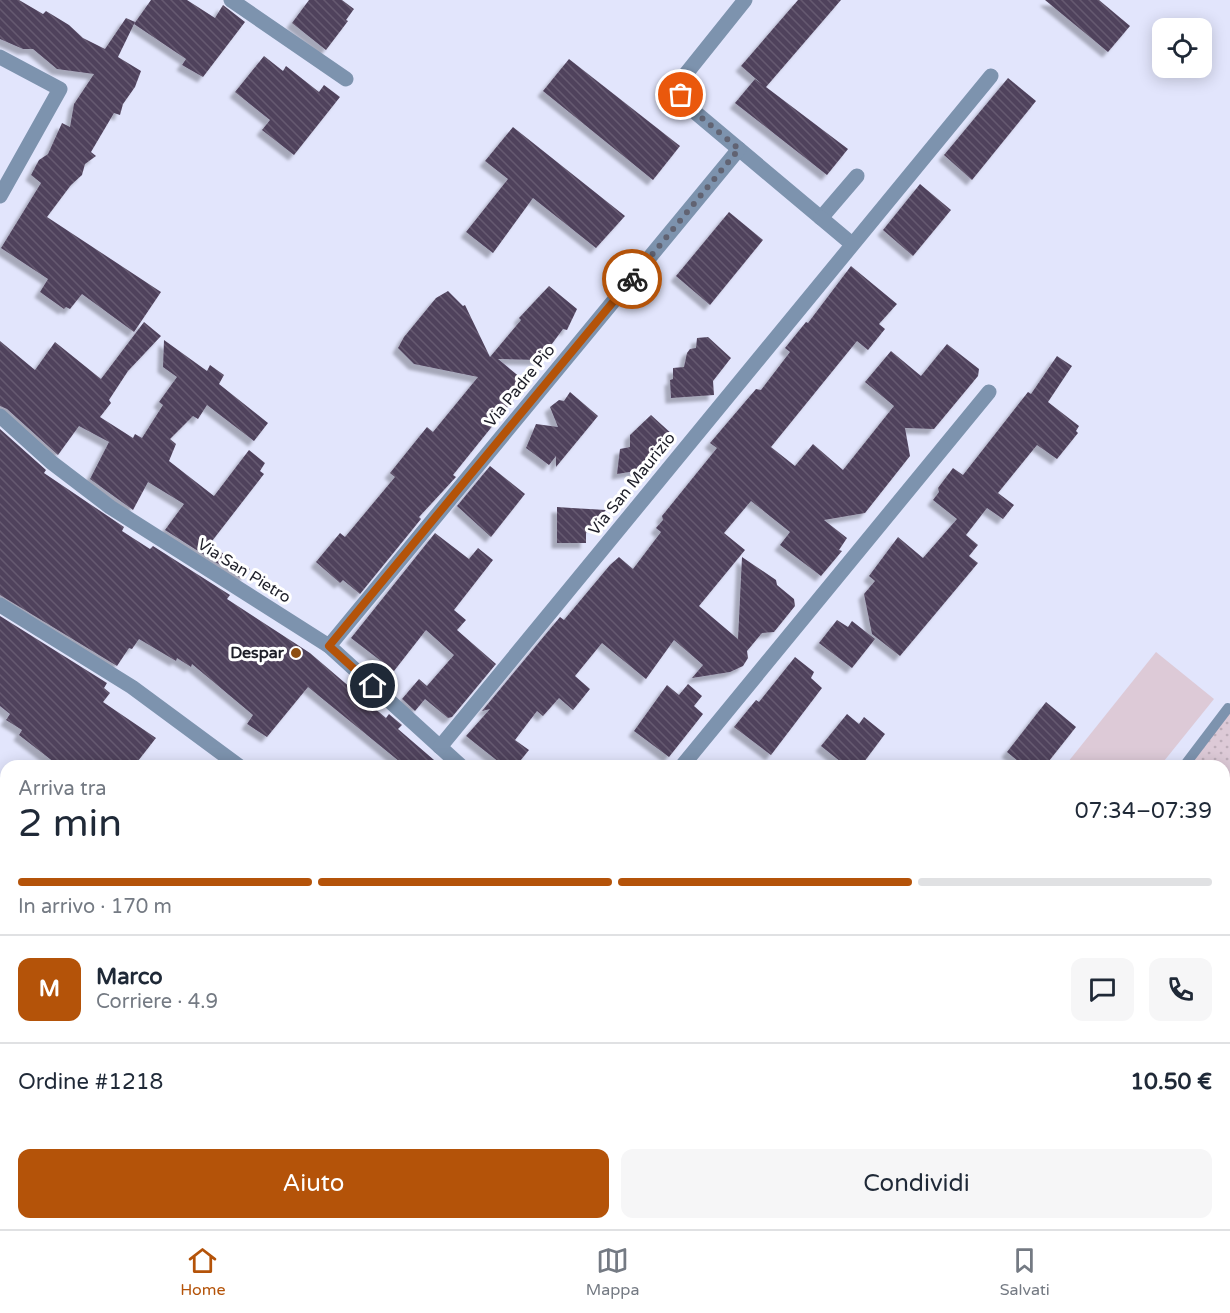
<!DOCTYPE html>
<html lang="it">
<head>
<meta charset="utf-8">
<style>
	body { margin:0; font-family:"Varela Round",sans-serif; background:#f6f6f7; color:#1f2937; height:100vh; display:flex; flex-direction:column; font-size:22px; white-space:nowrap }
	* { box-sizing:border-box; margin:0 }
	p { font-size:20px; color:#747a83 }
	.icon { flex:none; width:33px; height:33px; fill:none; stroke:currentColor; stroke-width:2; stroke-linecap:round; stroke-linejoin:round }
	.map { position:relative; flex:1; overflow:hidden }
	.drawer { position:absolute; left:0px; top:760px; width:1230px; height:470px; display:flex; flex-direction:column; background:#fff; border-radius:18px 18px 0 0; box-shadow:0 3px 15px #0003 }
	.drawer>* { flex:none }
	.buttons { position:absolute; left:1152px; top:18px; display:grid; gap:12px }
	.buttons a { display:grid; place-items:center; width:60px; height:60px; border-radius:12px; background:#fff; box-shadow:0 3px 15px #0003; font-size:30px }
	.pin { position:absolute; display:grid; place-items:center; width:51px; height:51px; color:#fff; margin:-26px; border:3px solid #fff; border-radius:50%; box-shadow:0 2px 6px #0007 }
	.courier { position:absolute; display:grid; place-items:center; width:60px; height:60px; margin:-30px; border:4px solid #b45309; border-radius:50%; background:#fff; color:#222; box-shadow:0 2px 8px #0007 }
	.head em { font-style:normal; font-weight:600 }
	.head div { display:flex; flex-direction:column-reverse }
	.head { display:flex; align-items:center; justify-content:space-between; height:102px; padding:0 18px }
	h1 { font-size:39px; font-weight:600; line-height:45px }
	.bar { display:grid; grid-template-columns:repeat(4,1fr); gap:9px 6px; align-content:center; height:72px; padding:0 18px }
	.bar i { height:8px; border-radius:4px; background:#e0e1e3 }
	.bar .active { background:#b45309 }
	.bar p { grid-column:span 4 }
	.line { display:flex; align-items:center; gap:15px; padding:0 18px; border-top:2px solid #e0e1e3 }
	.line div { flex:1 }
	.round { display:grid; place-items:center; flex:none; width:63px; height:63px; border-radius:12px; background:#f6f6f7 }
	.cta { display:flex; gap:12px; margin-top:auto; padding:12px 18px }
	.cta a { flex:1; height:69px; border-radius:12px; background:#b45309; color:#fff; font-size:24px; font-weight:600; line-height:69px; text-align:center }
	.cta a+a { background:#f6f6f7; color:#1f2937 }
	.tabs { display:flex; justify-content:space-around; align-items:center; height:84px; border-top:2px solid #e0e1e3; background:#fff; font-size:16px; color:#747a83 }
	.tabs a { display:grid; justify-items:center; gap:3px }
	.tabs .active { color:#b45309 }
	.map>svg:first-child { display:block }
</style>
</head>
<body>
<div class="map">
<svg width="1230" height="1229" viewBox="0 0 1230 1229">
	<defs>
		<pattern id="grass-dots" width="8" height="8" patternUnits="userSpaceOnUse" patternTransform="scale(1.5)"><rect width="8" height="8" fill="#ddcad7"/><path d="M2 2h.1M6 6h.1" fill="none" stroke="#bdadb9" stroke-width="1.8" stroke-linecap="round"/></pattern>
		<pattern id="building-back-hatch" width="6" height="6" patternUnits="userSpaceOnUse" patternTransform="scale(1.5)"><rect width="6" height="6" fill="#50425c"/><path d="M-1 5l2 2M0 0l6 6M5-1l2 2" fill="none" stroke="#655a70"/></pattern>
		<filter id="shadow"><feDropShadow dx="-5.5" dy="5.5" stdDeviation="1.5" flood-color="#0004"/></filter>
	</defs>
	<rect width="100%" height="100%" fill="#e2e5fc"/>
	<g fill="url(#grass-dots)">
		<path d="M1230 712V794L1224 802V766H1188Z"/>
		<path d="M0 885 6 891V1086L0 1080Z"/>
		<path d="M1230 929V1037L1224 1047V939Z"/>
		<path d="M317 1224H448L446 1229H314Z"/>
	</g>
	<g fill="#ddcad7">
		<path d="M1156 652 1214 699 1160 766H1074L1068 762Z"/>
		<path d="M0 1131 6 1137V1224H93L98 1229H0Z"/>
	</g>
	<g fill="url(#building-back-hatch)" filter="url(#shadow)">
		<path d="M0 0H19L43 14 46 11 69 25 83 38 105 49 126 18 135 22 118 57 141 71 135 87 123 104 120 115 114 113 91 152 96 156 85 164 82 175 71 185 47 217 161 292 134 332 82 294 70 309 66 307 64 309 40 292 48 279 1 248 41 183 31 175 39 160 48 154 62 123 70 127 74 104 94 74 57 69 33 49H23L0 39Z"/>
		<path d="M151 0H187L215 18 223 5 245 22 203 77 182 65 186 59 134 24Z"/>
		<path d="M309 0H342L354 9 346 20 348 21 326 50 292 23Z"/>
		<path d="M798 0H841L766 87 848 149 827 175 735 103 755 79 763 85 741 66Z"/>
		<path d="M1045 0H1099L1130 26 1108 52Z"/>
		<path d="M264 56 283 71 286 66 319 92 324 85 340 97 294 155 262 130 270 120 235 92Z"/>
		<path d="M569 59 680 146 653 180 543 91Z"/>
		<path d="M1008 78 1036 101 972 180 944 155Z"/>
		<path d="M513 127 625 216 596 248 533 198 493 253 466 232 508 179 485 161Z"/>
		<path d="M920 184 951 210 913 256 883 230Z"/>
		<path d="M729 212 763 240 710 305 676 276Z"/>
		<path d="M851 266 897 304 879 324 885 329 868 350 857 341 771 447 795 466 813 444 843 470 894 406 865 382 891 351 921 376 947 344 979 369 978 376 934 429 905 428 910 456 865 513 824 520 847 538 839 550 842 551 821 576 780 545 790 532 751 501 724 533 745 550 699 606 738 639 742 557 776 580 777 585 794 599 795 606 774 632 762 633 747 651 748 658 743 666 730 672 692 678 703 665 674 640 646 679 602 643 575 676 590 689 573 710 559 698 543 716 537 711 515 740 529 750 516 766H504L466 736 490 709 482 711 560 617 564 620 610 565 619 557 633 569 661 532 656 528 663 520 662 516 717 448 710 443 756 389 761 390 790 352 785 348 806 322 808 323Z"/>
		<path d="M549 286 577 309 567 330 563 329 540 360 498 359 527 383 453 475 456 477 419 517 421 519 360 594 343 580 340 583 316 562 340 533 345 537 395 477 390 473 427 427 433 432 478 377 414 364 398 348 404 337 436 298 448 291 463 306 465 305 490 357 521 320 519 318Z"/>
		<path d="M144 322 161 336 128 371 109 400 111 403 100 417 133 438 135 434 142 438 163 405 159 402 177 377 163 367 164 340 207 371 210 365 224 375 219 384 268 423 254 441 207 405 198 419 193 416 170 439 176 444 169 461 214 496 249 450 265 463 260 471 264 474 209 545 250 569 242 579 165 530 184 504 148 482 133 510 90 479 109 442 79 426 58 455 7 409 0 406V341L35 370 55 342 101 379Z"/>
		<path d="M708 337 731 358 713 381 714 395 671 398 670 380 673 379V368L684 367 687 353 690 349 696 348 697 338Z"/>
		<path d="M1057 356 1072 366 1048 402 1079 426 1076 431 1078 433 1057 459 1037 445 998 493 1014 505 1003 519 987 508 966 535 978 545 969 556 978 563 900 656 872 634 864 594 875 581 869 576 898 537 923 558 957 519 933 500 939 492 938 488 953 468 963 475 1028 392 1031 394Z"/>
		<path d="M570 392 598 416 556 467V456L549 465 526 448 536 424 558 427 550 407 559 400 564 401Z"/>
		<path d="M651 415 673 435 642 470 617 474 620 449 630 447V435Z"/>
		<path d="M0 429 46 470 44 473 124 527 122 531 150 549 153 546 230 595 227 599 310 653 386 718 389 714 402 725 398 729 441 766H405L308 687 267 737 247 724 253 715 192 664 191 667 177 658 176 661 139 639 132 649 129 648 117 666 0 595Z"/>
		<path d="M490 466 525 494 491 537 457 506Z"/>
		<path d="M557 507 572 508 606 510 586 533V543H557Z"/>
		<path d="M435 533 469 559 478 548 493 560 454 610 466 620 457 630 496 664 452 717 448 718 425 699 415 711 402 699 419 679 427 686 454 655 426 630 394 671 351 638Z"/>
		<path d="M0 616 107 683 104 688 110 693 103 702 156 738 134 766H59L19 735 22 730 6 720 10 714 0 706Z"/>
		<path d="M837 620 848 627 852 621 875 639 852 668 819 643Z"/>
		<path d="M795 657 814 672 811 678 822 688 771 755 734 727 756 700 759 702Z"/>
		<path d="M688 684 702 696 694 706 703 714 669 757 634 731 667 685 679 695Z"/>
		<path d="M1046 702 1076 727 1045 766H1024L1007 752Z"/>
		<path d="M847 714 859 724 864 717 885 734 861 766H846L821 746Z"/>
	</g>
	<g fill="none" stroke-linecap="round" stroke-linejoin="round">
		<path stroke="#7d93ae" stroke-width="10" d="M1184 766 1228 708"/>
		<g stroke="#7d93ae" stroke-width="15">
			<path d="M231 0 346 79"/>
			<path d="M745 0 685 75 681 95 696 113 821 218 857 176"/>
			<path d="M0 57 60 89 0 196"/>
			<path d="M821 218 852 244"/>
			<path d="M0 416 51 462 110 507 329 646 461 766"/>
			<path d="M0 605 132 687 239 766"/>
			<path d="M329 646 739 149"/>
			<path d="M440 747 991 76"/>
			<path d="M682 766 989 392"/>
			<path d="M0 1109 6 1115"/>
			<path d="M116 1224 121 1229"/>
			<path d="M993 1224 1001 1229"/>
			<path d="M1037 1224 1050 1229"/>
			<path d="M455 1229 458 1224"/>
		</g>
		<g stroke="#4b6b91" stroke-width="15">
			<path d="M0 855 6 860"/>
			<path d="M1224 1194 1230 1193"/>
			<path d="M625 1224 635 1229"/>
			<path d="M1111 1229 1117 1224"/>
		</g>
		<g stroke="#003468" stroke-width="18">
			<path d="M1224 854 1230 845"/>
			<path d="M1224 907 1230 897"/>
			<path d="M1019 1229 1021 1224"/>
			<path d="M1051 1229 1054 1224"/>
		</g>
	</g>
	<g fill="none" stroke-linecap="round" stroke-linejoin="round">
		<path stroke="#616372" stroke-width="6" stroke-dasharray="0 10.8" d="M632 279 739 149 696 113 681 95"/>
		<path stroke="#b45309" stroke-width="8" d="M373 686 329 646 632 279"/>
	</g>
	<circle fill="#8d4f12" stroke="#fff" stroke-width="2" cx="296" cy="653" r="6"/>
	<g text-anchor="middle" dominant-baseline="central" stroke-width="6" stroke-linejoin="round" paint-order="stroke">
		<g font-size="16" fill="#1c1d27" stroke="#fff">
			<text transform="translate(520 386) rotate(-51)">Via Padre Pio</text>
			<text transform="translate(632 484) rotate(-51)">Via San Maurizio</text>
			<text transform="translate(244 571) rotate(32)">Via San Pietro</text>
		</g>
		<g font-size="16" font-weight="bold" fill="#1c1d27" stroke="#fff" text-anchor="end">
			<text x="284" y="653">Despar</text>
		</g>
	</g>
</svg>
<div class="buttons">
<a><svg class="icon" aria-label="locate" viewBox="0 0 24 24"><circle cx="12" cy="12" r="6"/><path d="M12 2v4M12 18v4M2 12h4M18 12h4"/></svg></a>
</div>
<div class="pin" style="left:681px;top:95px;background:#ea580c"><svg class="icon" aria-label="bag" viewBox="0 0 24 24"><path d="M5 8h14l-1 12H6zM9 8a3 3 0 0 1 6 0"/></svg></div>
<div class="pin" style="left:373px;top:686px;background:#1f2937"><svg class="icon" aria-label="home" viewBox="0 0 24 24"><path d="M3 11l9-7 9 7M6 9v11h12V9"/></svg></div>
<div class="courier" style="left:632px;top:279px"><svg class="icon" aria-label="bike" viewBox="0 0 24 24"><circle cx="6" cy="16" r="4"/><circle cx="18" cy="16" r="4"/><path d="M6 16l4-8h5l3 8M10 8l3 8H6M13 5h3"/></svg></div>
<section class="drawer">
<div class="head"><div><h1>2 min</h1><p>Arriva tra</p></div><em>07:34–07:39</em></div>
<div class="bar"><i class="active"></i><i class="active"></i><i class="active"></i><i></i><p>In arrivo · 170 m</p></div>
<div class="line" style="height:108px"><b class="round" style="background:#b45309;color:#fff">M</b><div><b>Marco</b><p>Corriere · 4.9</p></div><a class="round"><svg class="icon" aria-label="chat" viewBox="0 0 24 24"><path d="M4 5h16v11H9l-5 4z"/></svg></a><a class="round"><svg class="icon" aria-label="phone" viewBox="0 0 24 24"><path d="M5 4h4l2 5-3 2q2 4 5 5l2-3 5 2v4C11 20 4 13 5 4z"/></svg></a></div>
<div class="line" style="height:78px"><div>Ordine #1218</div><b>10.50 €</b></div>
<div class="cta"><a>Aiuto</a><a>Condividi</a></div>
</section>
</div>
<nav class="tabs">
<a class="active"><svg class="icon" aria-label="home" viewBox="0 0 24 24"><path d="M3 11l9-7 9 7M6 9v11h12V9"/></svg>Home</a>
<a><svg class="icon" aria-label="map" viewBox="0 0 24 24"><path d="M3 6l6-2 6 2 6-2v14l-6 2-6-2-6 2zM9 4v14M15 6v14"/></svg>Mappa</a>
<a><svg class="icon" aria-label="saved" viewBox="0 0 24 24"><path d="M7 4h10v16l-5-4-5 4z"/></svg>Salvati</a>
</nav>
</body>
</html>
